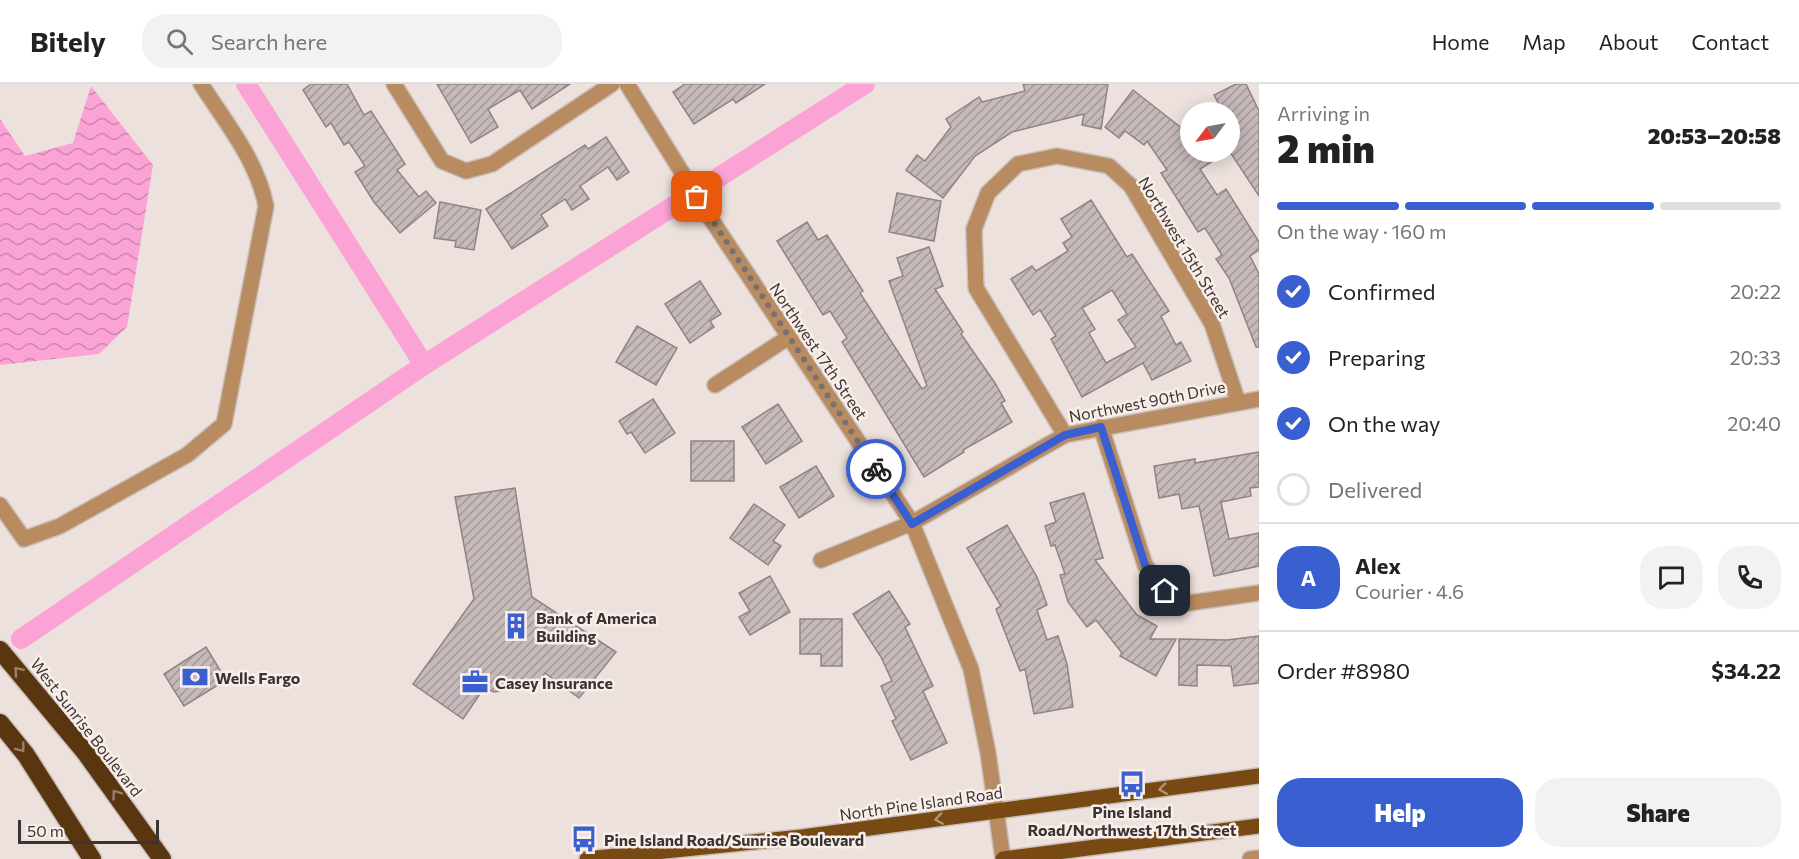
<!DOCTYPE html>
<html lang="en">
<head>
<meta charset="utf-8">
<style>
	body { margin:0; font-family:Commissioner,sans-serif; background:#f2f2f2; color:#222; height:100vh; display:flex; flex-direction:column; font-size:22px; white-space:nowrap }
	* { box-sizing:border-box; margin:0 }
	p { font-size:20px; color:#767676 }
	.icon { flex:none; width:33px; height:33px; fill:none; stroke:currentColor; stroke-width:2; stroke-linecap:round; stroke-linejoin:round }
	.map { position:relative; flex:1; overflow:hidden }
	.details { display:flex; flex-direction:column; background:#fff; width:540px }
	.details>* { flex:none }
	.needle { width:39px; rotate:238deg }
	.controls { position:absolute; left:1180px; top:18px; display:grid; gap:12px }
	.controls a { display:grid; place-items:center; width:60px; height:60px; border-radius:50%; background:#fff; box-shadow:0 3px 15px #0003; font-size:30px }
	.scale { position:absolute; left:18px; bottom:15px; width:141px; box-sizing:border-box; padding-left:6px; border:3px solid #3a3533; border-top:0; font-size:16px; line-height:21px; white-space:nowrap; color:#3a3533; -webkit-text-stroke:4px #faeeea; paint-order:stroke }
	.pin { position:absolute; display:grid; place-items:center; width:51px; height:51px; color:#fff; margin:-26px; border-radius:12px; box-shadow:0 3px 9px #0006 }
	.courier { position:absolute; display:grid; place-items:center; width:60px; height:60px; margin:-30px; border:4px solid #395fd0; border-radius:50%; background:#fff; color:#222; box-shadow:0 2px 8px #0007 }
	.summary em { font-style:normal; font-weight:800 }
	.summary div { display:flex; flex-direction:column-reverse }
	.summary { display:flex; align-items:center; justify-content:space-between; height:102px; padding:0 18px }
	h1 { font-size:39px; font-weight:800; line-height:45px }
	.bar { display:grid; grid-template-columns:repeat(4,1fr); gap:9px 6px; align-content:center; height:72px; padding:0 18px }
	.bar i { height:8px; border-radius:4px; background:#e0e0e0 }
	.bar .active { background:#395fd0 }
	.bar p { grid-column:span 4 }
	.line { display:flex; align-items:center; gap:15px; padding:0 18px; border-top:2px solid #e0e0e0 }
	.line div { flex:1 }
	.round { display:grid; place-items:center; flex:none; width:63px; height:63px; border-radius:24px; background:#f2f2f2 }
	ol { padding:0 18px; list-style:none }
	li { display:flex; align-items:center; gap:18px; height:66px }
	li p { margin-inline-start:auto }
	li .icon { padding:6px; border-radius:50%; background:#395fd0; color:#fff; stroke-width:4 }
	li:last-child { color:#767676 }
	li i { width:33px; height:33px; border:3px solid #e0e0e0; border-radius:50% }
	.action { display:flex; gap:12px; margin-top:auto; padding:12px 18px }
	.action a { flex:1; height:69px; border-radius:24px; background:#395fd0; color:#fff; font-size:24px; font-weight:800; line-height:69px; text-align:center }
	.action a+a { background:#f2f2f2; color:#222 }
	header { display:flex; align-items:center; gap:36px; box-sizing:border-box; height:84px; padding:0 30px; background:#fff; border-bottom:2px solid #e0e0e0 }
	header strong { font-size:28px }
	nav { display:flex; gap:33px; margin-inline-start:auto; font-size:21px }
	.search { width:420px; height:54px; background:#f2f2f2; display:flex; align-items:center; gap:15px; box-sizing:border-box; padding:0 21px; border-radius:24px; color:#767676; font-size:22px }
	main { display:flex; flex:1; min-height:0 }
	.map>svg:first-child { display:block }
</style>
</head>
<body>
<header>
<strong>Bitely</strong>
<div class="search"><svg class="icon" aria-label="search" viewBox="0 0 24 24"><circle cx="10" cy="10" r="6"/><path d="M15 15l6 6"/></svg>Search here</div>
<nav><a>Home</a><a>Map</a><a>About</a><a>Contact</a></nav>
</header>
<main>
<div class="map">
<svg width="1259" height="775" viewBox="0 0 1259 775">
	<defs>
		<pattern id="water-waves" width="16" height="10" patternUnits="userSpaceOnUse" patternTransform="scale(1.5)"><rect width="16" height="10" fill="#fba3d5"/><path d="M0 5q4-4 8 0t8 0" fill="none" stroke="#cc86ad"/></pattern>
		<pattern id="building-hatch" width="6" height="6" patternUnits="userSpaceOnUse" patternTransform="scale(1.5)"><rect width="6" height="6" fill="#c6b9ba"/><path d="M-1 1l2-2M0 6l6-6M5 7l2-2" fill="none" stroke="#a29798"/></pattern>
	</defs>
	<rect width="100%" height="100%" fill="#ede1dd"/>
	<path fill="url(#water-waves)" d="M91 2 153 81 127 243 99 270 0 281V35L25 72 73 59Z"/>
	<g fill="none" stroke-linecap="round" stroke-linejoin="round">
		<g stroke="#fba3d5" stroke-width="20">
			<path d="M246 0 424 281"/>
			<path d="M21 555 424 281 865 0"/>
		</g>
	</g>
	<g fill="url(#building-hatch)" stroke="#8f8385" stroke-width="1.5" fill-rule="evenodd">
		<path d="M311 0H347L364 31 371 27 405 80 397 86 419 113 426 107 436 119 400 149 374 118 355 88 365 82 349 58 344 61 331 39 326 43 303 6Z"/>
		<path d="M437 0H570L532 25 520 6 488 25 498 43 471 59Z"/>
		<path d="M685 0H765L736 19 733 15 694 40 673 8Z"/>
		<path d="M1023 0H1108L1101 45 1082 41 1084 30 1012 48 975 72 943 114 906 86 917 71 925 77 951 43 946 35 979 13 982 18 1025 7Z"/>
		<path d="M1236 0H1246L1259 27V112L1230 68V28H1223L1214 11Z"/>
		<path d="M1133 6 1183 45 1185 43 1191 52V68H1227L1200 85 1217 111 1226 105 1259 158V166L1250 172 1259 190V263H1256L1229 194 1216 175 1222 171 1205 144 1198 148 1161 89 1167 86 1147 57 1144 61 1125 47 1119 54 1105 43Z"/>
		<path d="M606 53 629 88 617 96 608 83 580 102 589 115 572 126 565 115 541 131 548 142 512 165 486 125 585 61 588 65Z"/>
		<path d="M897 109 941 117 934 157 889 148Z"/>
		<path d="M1091 116 1127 173 1132 170 1169 227 1161 232 1176 261 1181 258 1191 277 1152 296 1143 279 1082 313 1051 255 1056 252 1040 226 1033 231 1011 195 1032 182 1036 187 1068 167 1063 159 1072 153 1061 135ZM1112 206 1127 230 1118 236 1136 263 1106 279 1089 249 1095 245 1082 224Z"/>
		<path d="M440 118 481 126 474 166 455 163 456 157 434 154Z"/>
		<path d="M807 138 818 156 827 151 863 207 860 209 922 305 927 302 889 197 903 192 897 174 929 163 943 202 935 205 963 248 961 250 995 299 1005 317 1001 319 1012 338 963 366 964 368 924 393 842 258 847 254 830 227 823 231 777 157Z"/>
		<path d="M700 197 721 230 710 237 714 243 690 259 665 220Z"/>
		<path d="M637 242 677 264 656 301 616 278Z"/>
		<path d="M653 315 675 349 645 369 631 348 627 350 619 337Z"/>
		<path d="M778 320 802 357 766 380 742 343Z"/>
		<rect x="691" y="357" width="43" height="40"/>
		<path d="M1259 368V403L1250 404 1251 412 1221 418 1229 455 1259 449V482L1214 492 1199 422 1182 425 1179 410 1159 414 1154 382 1195 375V379Z"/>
		<path d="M816 382 834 412 799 434 780 403Z"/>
		<path d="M515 404 532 513 616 568 579 614 545 589 538 599 494 608 484 604 463 635 413 600 474 515 455 413Z"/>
		<path d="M1084 409 1103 474 1095 476 1137 531 1157 542 1150 555H1176L1156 592 1120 572 1122 569 1096 536 1087 543 1068 518 1060 491 1065 490 1055 461 1051 462 1045 442 1056 438 1050 419Z"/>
		<path d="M754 420 785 441 773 457 781 462 768 481 730 454Z"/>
		<path d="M1007 441 1037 493 1047 521 1037 526 1047 556 1058 552 1067 580 1073 623 1034 630 1025 585 1020 587 996 525 1001 522 967 464Z"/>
		<path d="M770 492 790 528 750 551 739 533 750 527 739 509Z"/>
		<path d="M889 507 910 540 905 543 933 602 923 607 947 659 911 676 892 637 896 635 881 602 892 597 881 573 853 530Z"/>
		<path d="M800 535H842V582H821V570H800Z"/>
		<path d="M1259 552V599L1234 602 1231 582 1197 581V602L1179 601V555L1227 556Z"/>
		<path d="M206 563 226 596 184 622 164 590Z"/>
	</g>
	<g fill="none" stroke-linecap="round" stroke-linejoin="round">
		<g stroke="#c9bfbb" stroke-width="18">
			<g id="minor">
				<path d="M394 0 442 77 466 87 492 80 612 0"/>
				<path d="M627 0 709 132 912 439 971 585 988 669 1003 775"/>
				<path d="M715 301 789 253"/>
				<path d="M1101 343 1145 481 1175 521 1259 509"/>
				<path d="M1065 351 976 204 974 145 988 109 1018 80 1057 72 1109 82 1131 102 1212 240 1238 318"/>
				<path d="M0 421 24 455 60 442 187 371 224 340 266 122C257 76 226 39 201 0"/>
				<path d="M821 476 912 439 1065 351 1259 315"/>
				<path d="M1250 775 1259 774"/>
			</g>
		</g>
		<g stroke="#c9bfbb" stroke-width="18">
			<g id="major">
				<path d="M587 775 802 753 1259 692"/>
				<path d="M1003 775 1259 742"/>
			</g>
		</g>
		<g stroke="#c9bfbb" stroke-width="21">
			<g id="highway">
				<path d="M0 566 85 668 162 775"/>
				<path d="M0 639 26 671 92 775"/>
			</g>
		</g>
		<use href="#minor" stroke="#b98b60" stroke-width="15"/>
		<use href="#major" stroke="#784913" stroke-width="15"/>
		<use href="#highway" stroke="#59360f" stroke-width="18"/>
	</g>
	<defs><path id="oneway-chevron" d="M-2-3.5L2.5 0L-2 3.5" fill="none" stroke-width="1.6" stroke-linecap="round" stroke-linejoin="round" transform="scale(1.5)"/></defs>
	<g stroke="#998067">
		<use href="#oneway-chevron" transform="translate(18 587) rotate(-131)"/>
		<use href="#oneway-chevron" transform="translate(21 664) rotate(52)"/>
		<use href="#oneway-chevron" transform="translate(116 710) rotate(-126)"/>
	</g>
	<g stroke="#b29374">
		<use href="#oneway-chevron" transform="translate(1163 705) rotate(172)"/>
		<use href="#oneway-chevron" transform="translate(939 735) rotate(172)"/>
	</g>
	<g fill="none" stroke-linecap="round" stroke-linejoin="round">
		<path stroke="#79716e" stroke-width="6" stroke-dasharray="0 10.8" d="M697 113 876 385"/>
		<path stroke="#395fd0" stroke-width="8" d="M876 385 912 440 1065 351 1101 343 1145 481 1165 507"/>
	</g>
	<defs>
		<g id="building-bare" transform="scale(2.07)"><path d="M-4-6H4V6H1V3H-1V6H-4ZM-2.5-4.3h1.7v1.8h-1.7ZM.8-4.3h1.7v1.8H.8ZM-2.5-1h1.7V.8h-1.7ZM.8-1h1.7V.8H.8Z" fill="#395fd0" stroke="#faeeea" stroke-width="2.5" paint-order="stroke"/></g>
		<g id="bank-bare" transform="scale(2.07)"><path d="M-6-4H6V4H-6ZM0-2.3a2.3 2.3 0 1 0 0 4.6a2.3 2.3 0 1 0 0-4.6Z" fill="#395fd0" stroke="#faeeea" stroke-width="2.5" paint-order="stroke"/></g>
		<g id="office-bare" transform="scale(2.07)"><path d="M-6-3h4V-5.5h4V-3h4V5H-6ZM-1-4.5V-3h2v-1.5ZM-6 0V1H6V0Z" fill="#395fd0" stroke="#faeeea" stroke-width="2.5" paint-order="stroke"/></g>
		<g id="bus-bare" transform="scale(2.07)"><path d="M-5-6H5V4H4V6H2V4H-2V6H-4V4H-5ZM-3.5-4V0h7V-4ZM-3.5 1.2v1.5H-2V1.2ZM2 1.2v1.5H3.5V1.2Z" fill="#395fd0" stroke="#faeeea" stroke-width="2.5" paint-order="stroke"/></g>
	</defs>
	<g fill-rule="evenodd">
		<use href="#building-bare" x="516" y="542"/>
		<use href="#bank-bare" x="195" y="593"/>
		<use href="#office-bare" x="475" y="598"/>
		<use href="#bus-bare" x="1132" y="700"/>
		<use href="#bus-bare" x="584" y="755"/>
	</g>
	<g text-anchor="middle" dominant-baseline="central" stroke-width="5" stroke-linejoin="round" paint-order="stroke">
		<g font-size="16" fill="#3a3533" stroke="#faeeea">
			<text transform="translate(1185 163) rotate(59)">Northwest 15th Street</text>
			<text transform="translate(819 267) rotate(56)">Northwest 17th Street</text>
			<text transform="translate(1147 317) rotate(-11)">Northwest 90th Drive</text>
			<text transform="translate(87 643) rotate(52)">West Sunrise Boulevard</text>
			<text transform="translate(921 719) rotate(-8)">North Pine Island Road</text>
		</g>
		<g font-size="16" font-weight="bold" fill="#3a3533" stroke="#faeeea" text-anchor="start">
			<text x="536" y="533">Bank of America<tspan x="536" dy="18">Building</tspan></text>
			<text x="215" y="593">Wells Fargo</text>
			<text x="495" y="598">Casey Insurance</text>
			<text x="1132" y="727" text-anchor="middle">Pine Island<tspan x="1132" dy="18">Road/Northwest 17th Street</tspan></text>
			<text x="604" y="755">Pine Island Road/Sunrise Boulevard</text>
		</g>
	</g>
</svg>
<div class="controls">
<a><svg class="needle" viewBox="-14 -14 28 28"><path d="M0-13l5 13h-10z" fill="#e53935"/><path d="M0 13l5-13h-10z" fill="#767676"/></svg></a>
</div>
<div class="scale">50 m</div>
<div class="pin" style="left:697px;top:113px;background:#ea580c"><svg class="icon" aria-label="bag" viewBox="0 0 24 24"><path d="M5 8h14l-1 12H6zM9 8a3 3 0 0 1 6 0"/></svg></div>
<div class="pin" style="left:1165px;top:507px;background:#1f2937"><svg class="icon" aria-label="home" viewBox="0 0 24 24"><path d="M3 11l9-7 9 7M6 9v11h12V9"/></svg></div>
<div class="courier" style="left:876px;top:385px"><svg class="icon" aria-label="bike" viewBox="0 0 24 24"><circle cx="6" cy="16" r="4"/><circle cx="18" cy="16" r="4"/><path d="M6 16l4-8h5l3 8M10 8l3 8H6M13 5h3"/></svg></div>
</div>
<section class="details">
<div class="summary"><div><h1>2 min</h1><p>Arriving in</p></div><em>20:53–20:58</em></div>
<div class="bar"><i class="active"></i><i class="active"></i><i class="active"></i><i></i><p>On the way · 160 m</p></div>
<ol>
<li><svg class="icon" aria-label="check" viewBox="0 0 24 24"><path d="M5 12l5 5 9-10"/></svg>Confirmed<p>20:22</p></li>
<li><svg class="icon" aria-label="check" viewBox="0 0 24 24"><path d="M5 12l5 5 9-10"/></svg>Preparing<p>20:33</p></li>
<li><svg class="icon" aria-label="check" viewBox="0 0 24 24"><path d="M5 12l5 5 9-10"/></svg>On the way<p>20:40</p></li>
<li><i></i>Delivered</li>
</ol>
<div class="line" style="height:108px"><b class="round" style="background:#395fd0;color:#fff">A</b><div><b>Alex</b><p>Courier · 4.6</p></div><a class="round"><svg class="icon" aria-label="chat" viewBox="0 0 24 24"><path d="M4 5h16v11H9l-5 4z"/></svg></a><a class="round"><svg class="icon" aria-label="phone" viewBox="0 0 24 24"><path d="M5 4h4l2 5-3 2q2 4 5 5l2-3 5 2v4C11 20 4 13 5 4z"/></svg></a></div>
<div class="line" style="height:78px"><div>Order #8980</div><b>$34.22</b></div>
<div class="action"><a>Help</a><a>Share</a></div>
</section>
</main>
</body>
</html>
